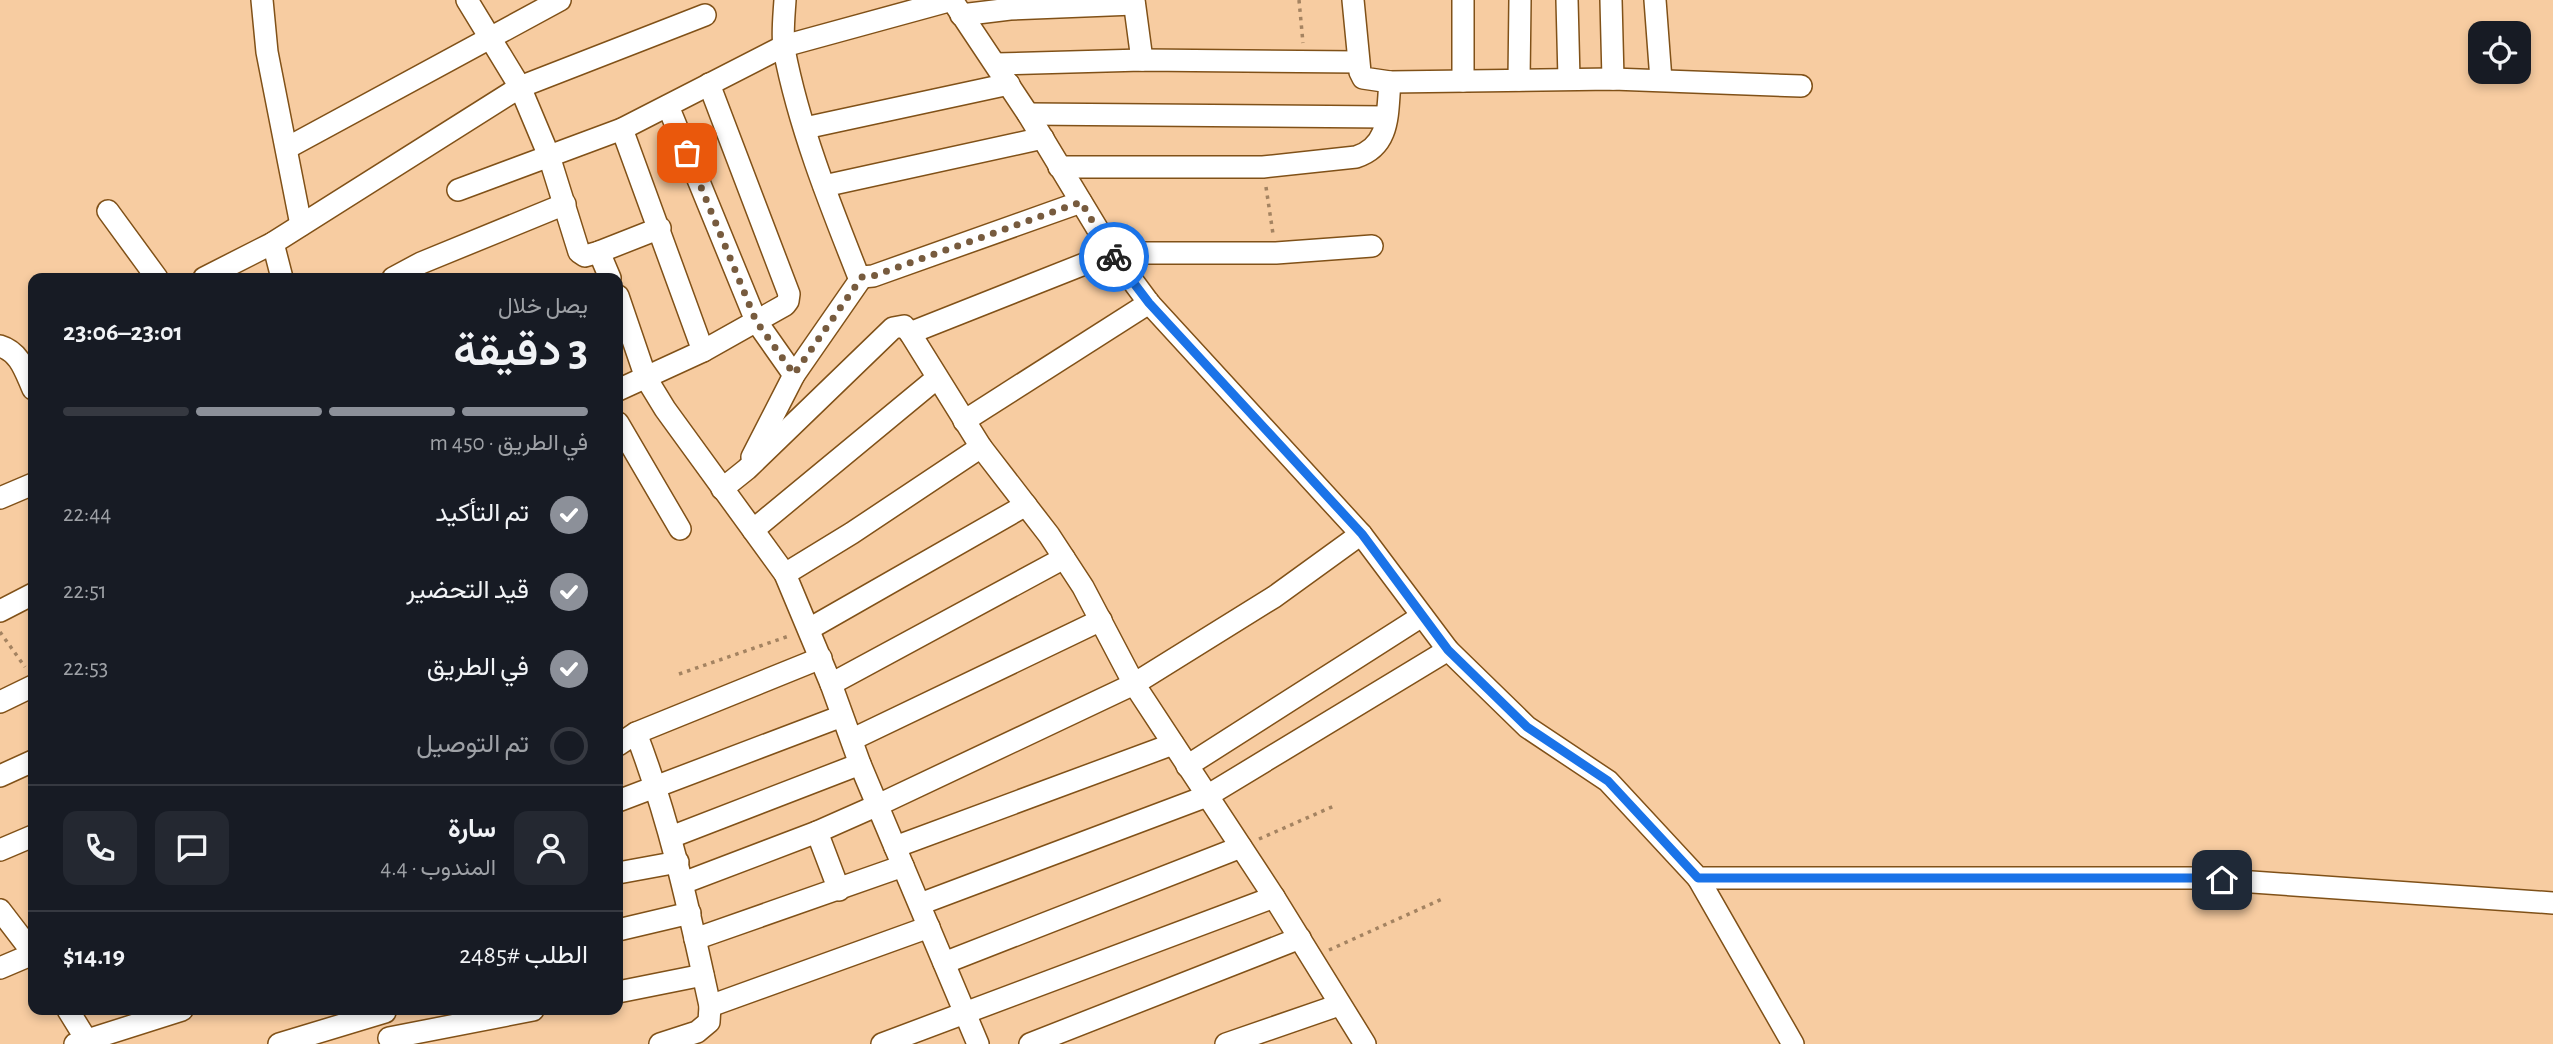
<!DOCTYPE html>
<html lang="ar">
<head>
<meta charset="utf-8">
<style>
	body { margin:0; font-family:"Alegreya Sans",Vazirmatn,sans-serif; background:#242831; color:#f1f3f6; direction:rtl; height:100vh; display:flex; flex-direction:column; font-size:26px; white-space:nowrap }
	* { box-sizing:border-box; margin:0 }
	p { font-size:23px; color:#9ea1a6 }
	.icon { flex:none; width:38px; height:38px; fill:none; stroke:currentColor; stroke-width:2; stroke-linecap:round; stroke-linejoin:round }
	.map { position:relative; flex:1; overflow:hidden; direction:ltr }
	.drawer { position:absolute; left:28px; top:273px; width:595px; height:742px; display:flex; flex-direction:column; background:#171b24; border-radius:14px; box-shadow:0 4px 10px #0003; direction:rtl }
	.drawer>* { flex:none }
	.buttons { position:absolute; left:2468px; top:21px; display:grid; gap:14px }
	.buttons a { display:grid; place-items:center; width:63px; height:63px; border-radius:14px; background:#171b24; box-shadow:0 4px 10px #0003; font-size:35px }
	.pin { position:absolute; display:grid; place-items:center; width:60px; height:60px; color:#fff; margin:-30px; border-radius:14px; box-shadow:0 4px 10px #0006 }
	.courier { position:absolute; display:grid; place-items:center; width:70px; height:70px; margin:-35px; border:5px solid #1a73e8; border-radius:50%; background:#fff; color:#222; box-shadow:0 2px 9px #0007 }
	.overview em { font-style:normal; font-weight:600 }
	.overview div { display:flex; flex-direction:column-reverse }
	.overview { display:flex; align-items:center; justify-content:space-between; height:119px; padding:0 35px }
	h1 { font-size:46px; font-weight:600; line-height:52px }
	.bar { display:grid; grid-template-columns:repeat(4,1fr); gap:10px 7px; align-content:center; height:84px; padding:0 35px }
	.bar i { height:9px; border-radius:5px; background:#363941 }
	.bar .active { background:#8c9099 }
	.bar p { grid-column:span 4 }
	.line { display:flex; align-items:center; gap:18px; padding:0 35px; border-top:2px solid #363941 }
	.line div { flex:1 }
	.round { display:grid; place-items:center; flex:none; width:74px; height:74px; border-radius:14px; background:#242831 }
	ol { padding:0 35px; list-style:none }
	li { display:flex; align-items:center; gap:21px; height:77px }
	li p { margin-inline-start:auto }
	li .icon { padding:7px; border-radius:50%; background:#8c9099; color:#fff; stroke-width:4 }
	li:last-child { color:#9ea1a6 }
	li i { width:38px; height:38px; border:4px solid #363941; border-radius:50% }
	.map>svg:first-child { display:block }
</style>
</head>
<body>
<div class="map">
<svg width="2553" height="1044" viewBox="0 0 2553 1044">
	<rect width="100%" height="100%" fill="#f7cca1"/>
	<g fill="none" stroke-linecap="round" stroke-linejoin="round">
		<g stroke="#805118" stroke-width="24">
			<g id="minor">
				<path d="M262 0 267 52 301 225"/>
				<path d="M467 0 520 87 549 156 579 252 585 256 599 252 660 228"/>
				<path d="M785 0C784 16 782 33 784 49 799 127 829 202 858 275L862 277 873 276 1081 202"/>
				<path d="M1134 0 1142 60"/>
				<path d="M1353 0 1360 72 1363 78 1390 82 1613 79 1801 86"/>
				<path d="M1463 0V81"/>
				<path d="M1567 0 1569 79"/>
				<path d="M1611 0 1613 79"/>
				<path d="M1655 0 1661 80"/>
				<path d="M961 15 1010 9 1134 4"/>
				<path d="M996 64 1142 60 1358 62"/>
				<path d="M1519 80 1520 0"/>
				<path d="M668 106 756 321 794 375"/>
				<path d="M1028 114 1386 117"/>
				<path d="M805 128 1009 84"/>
				<path d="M622 129 703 351"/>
				<path d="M287 148 560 0"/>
				<path d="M1059 167H1263L1356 157C1391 146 1387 112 1390 82"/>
				<path d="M824 186 1043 138"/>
				<path d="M458 190 622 129 784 46 952 0 1028 114 1112 253 1149 303 1361 534 1448 650 1527 727 1608 781 1698 878H2195L2553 903"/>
				<path d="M108 211 157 278"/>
				<path d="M273 243 282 278"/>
				<path d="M599 252 610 278"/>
				<path d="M204 278 273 243 520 87 705 15"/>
				<path d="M393 278 421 263 565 204"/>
				<path d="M618 296 646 378 665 409 785 574 831 684 860 764 978 1044"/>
				<path d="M910 333 1112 253H1276L1372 246"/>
				<path d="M0 346C20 352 25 371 33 389"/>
				<path d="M618 390 703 351 785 305 788 301 789 294 709 84"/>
				<path d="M964 421 1149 303"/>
				<path d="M618 423 680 529"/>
				<path d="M752 457 794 375 862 277"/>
				<path d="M722 489 747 469 893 328 904 326 910 333 981 447 1049 535 1083 587 1134 684 1274 897 1365 1044"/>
				<path d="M0 498 33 484"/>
				<path d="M753 530 937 378"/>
				<path d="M785 574 852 533 981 447"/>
				<path d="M0 611 33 594"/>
				<path d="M809 629 1026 505"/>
				<path d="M831 684 1064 558"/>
				<path d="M0 702 33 686"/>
				<path d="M636 733C671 824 689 911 710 1006L709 1022 697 1032 660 1044"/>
				<path d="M853 739 1101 620"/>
				<path d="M618 745 636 733 821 658"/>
				<path d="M1187 766 1422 616"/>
				<path d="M0 776 33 761"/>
				<path d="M618 801 842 716"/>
				<path d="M817 832 839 890"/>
				<path d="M671 837 860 764"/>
				<path d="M895 847 1173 744"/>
				<path d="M0 850 33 836"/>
				<path d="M618 873 678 862"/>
				<path d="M1698 878 1793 1044"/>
				<path d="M683 883 817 832 878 805 1134 684 1274 597 1361 534"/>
				<path d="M920 904 1207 796 1448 650"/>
				<path d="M0 910 33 953"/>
				<path d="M618 930 690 913"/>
				<path d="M695 939 903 866"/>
				<path d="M944 963 1241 847"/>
				<path d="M0 968 33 954"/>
				<path d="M618 992 703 975"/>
				<path d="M710 1006 929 927"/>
				<path d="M68 1010 89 1044"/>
				<path d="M389 1038 533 1010"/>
				<path d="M75 1044 182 1010"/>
				<path d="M279 1044 385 1012"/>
				<path d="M882 1044 1274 897"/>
				<path d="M1030 1044 1300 938"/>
				<path d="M1226 1044 1339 1005"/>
			</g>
		</g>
		<g stroke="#a48361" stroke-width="3.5" stroke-dasharray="3.5 5" stroke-linecap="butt">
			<path d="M1299 0 1303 43"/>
			<path d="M1266 187 1273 234"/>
			<path d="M0 632 25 667"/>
			<path d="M679 674 789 636"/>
			<path d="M1259 839 1334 806"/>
			<path d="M1329 950 1442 899"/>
		</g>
		<use href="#minor" stroke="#fff" stroke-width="21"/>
	</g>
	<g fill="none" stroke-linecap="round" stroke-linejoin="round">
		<path stroke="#775b3e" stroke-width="7" stroke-dasharray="0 12.6" d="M687 153 756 321 794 374 862 277 873 276 1081 202 1114 257"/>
		<path stroke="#1a73e8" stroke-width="9" d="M1114 257 1149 303 1362 534 1448 650 1527 727 1608 781 1698 878H2195L2222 880"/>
	</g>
</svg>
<div class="buttons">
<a><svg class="icon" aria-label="locate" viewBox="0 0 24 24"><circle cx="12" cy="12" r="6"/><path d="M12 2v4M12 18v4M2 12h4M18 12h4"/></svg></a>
</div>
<div class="pin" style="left:687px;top:153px;background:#ea580c"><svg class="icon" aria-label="bag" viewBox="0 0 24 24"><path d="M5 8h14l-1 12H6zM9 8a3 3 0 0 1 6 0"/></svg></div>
<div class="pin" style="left:2222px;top:880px;background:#1f2937"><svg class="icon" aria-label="home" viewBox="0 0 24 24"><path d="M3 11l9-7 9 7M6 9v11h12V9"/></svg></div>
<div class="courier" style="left:1114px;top:257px"><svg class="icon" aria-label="bike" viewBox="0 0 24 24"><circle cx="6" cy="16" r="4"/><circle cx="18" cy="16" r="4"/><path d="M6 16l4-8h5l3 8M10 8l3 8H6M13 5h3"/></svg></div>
<section class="drawer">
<div class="overview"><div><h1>3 دقيقة</h1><p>يصل خلال</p></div><em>23:01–23:06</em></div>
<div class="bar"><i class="active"></i><i class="active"></i><i class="active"></i><i></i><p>في الطريق · 450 m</p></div>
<ol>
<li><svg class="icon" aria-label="check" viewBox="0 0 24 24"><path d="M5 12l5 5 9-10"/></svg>تم التأكيد<p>22:44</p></li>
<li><svg class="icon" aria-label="check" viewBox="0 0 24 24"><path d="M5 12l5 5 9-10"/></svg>قيد التحضير<p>22:51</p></li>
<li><svg class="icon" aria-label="check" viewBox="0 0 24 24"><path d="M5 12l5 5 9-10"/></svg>في الطريق<p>22:53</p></li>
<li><i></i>تم التوصيل</li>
</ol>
<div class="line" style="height:126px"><a class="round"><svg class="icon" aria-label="person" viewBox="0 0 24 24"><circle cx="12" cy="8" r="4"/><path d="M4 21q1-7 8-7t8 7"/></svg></a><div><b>سارة</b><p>المندوب · 4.4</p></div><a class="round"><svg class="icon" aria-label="chat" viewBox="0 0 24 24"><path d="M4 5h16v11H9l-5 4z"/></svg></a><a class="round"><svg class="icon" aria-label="phone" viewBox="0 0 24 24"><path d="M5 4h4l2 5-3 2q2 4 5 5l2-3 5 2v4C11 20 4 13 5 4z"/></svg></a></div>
<div class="line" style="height:91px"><div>الطلب #2485</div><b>$14.19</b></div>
</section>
</div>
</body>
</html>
